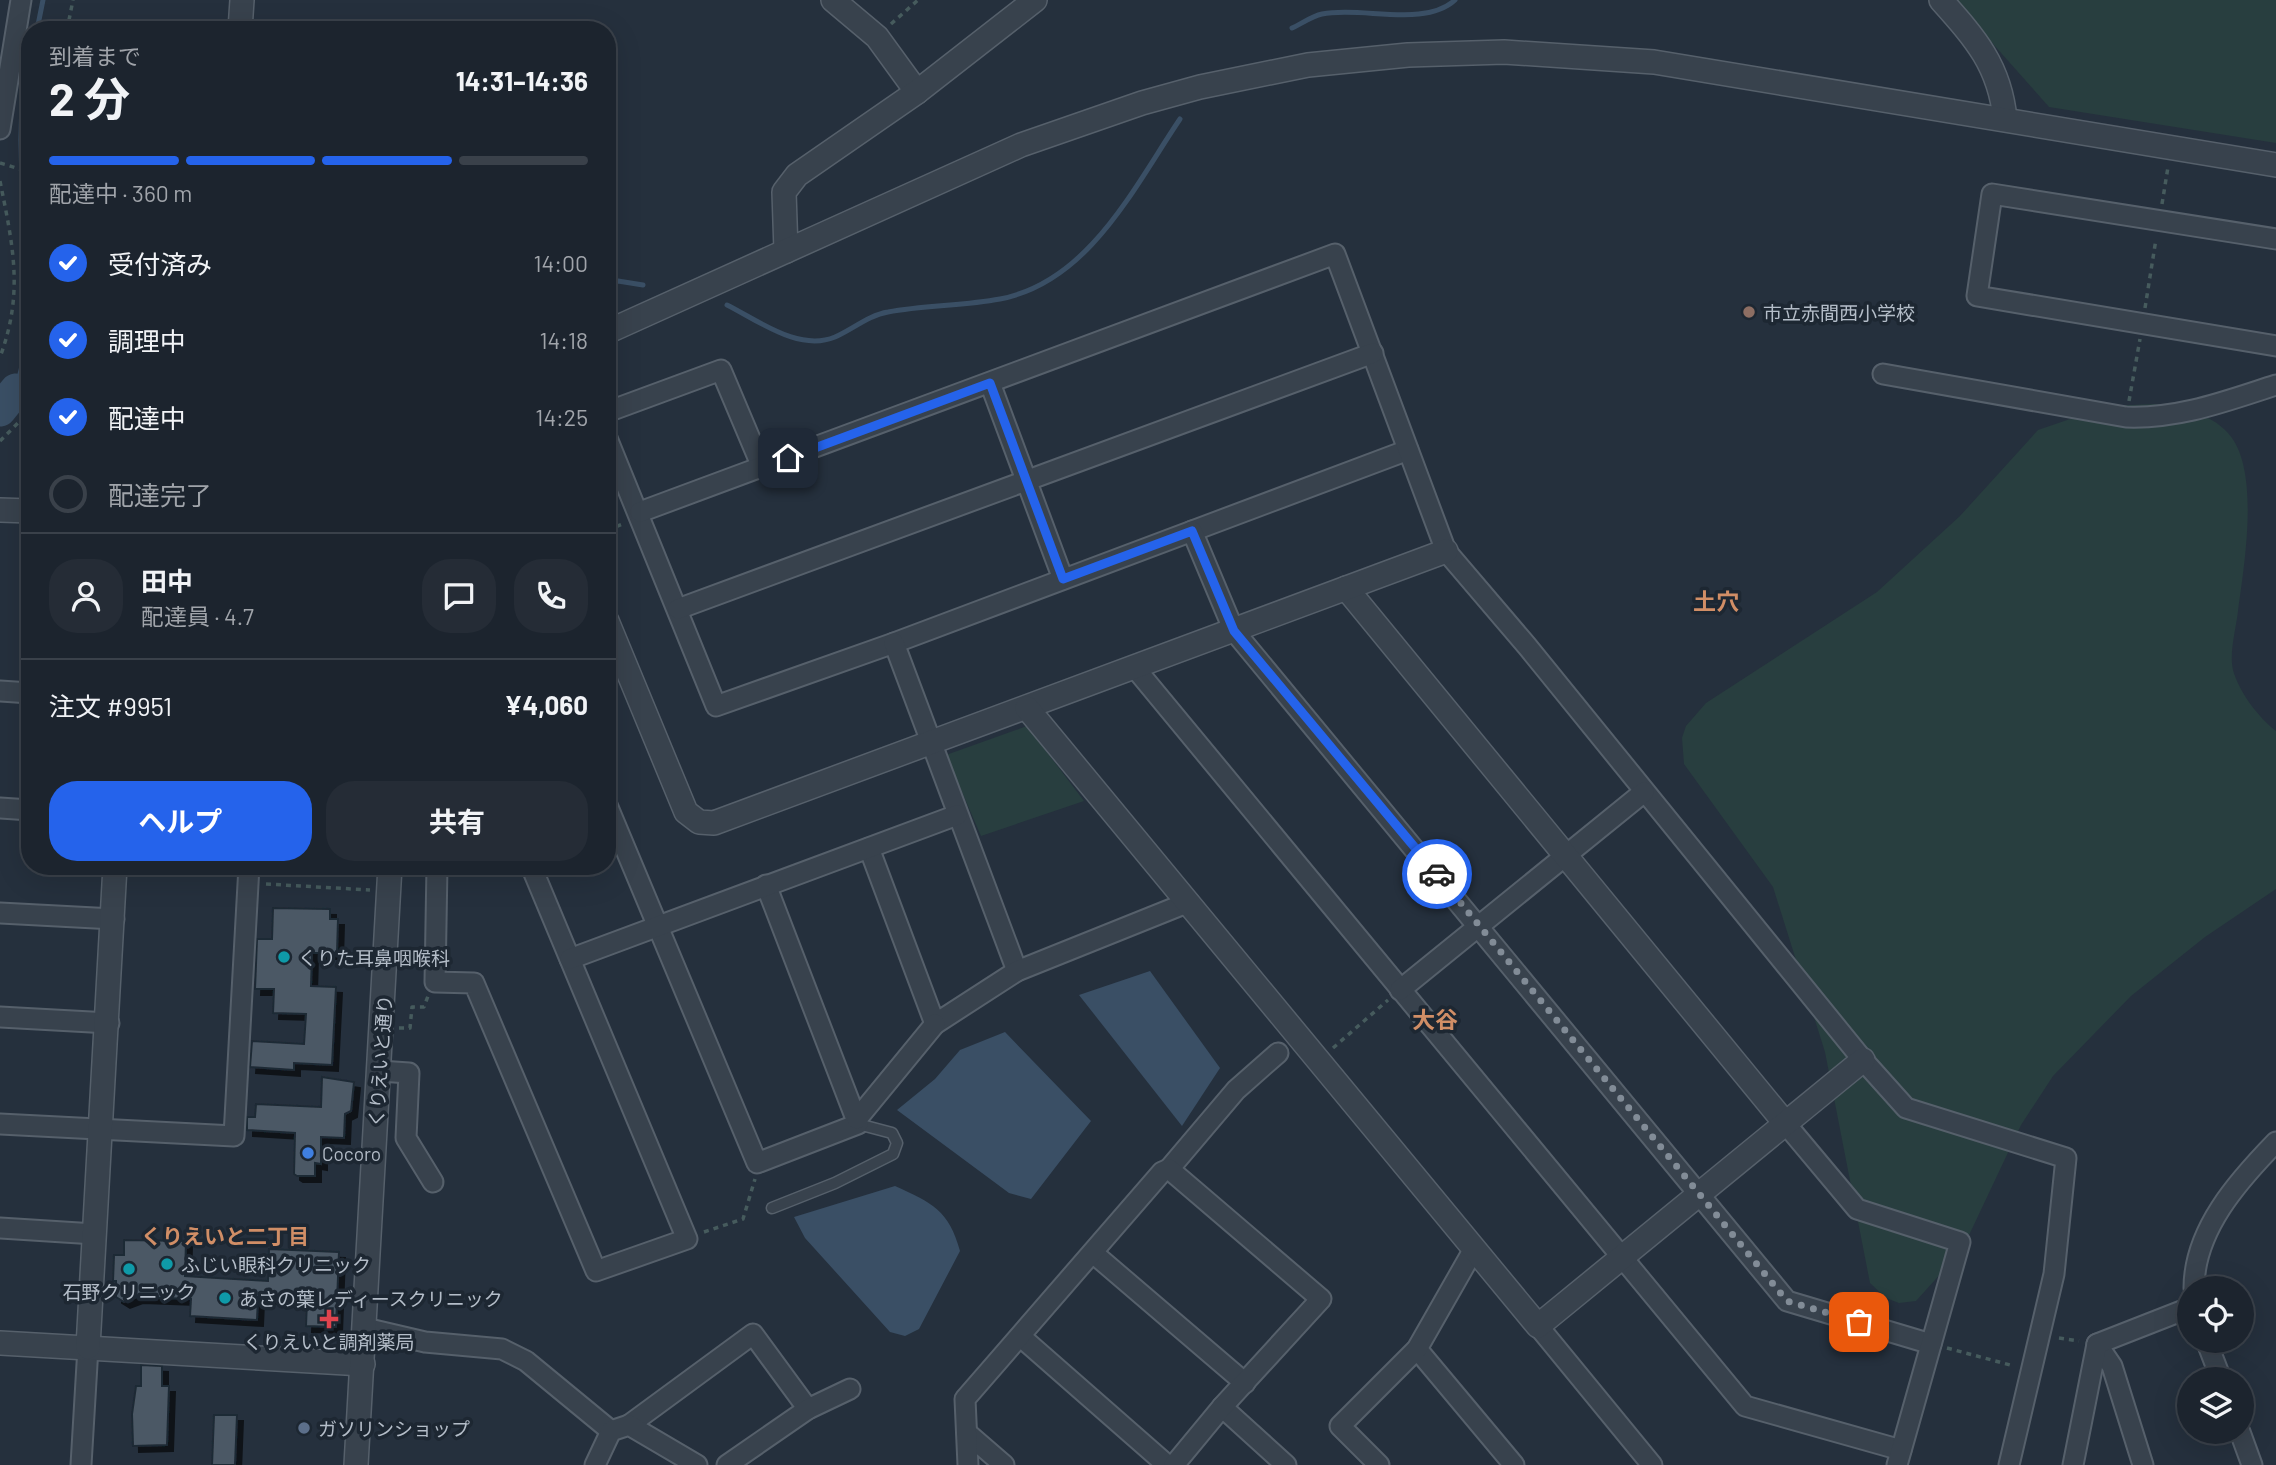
<!DOCTYPE html>
<html lang="ja">
<head>
<meta charset="utf-8">
<style>
	body { margin:0; font-family:Barlow,"Noto Sans JP",sans-serif; background:#252c36; color:#f1f3f6; height:100vh; display:flex; flex-direction:column; font-size:26px; white-space:nowrap }
	* { box-sizing:border-box; margin:0 }
	p { font-size:23px; color:#a0a4aa }
	.icon { flex:none; width:38px; height:38px; fill:none; stroke:currentColor; stroke-width:2; stroke-linecap:round; stroke-linejoin:round }
	.map { position:relative; flex:1; overflow:hidden }
	.side { position:absolute; left:21px; top:21px; width:595px; height:854px; display:flex; flex-direction:column; background:#1c242e; border-radius:28px; box-shadow:0 7px 28px #0002,0 0 0 2px #3a414a }
	.side>* { flex:none }
	.tools { position:absolute; left:2177px; top:1276px; display:grid; gap:14px }
	.tools a { display:grid; place-items:center; width:77px; height:77px; border-radius:50%; background:#1c242e; box-shadow:0 7px 28px #0002,0 0 0 2px #3a414a; font-size:35px }
	.pin { position:absolute; display:grid; place-items:center; width:60px; height:60px; color:#fff; margin:-30px; border-radius:14px; box-shadow:0 4px 10px #0006 }
	.courier { position:absolute; display:grid; place-items:center; width:70px; height:70px; margin:-35px; border:5px solid #2563eb; border-radius:50%; background:#fff; color:#222; box-shadow:0 2px 9px #0007 }
	.head em { font-style:normal; font-weight:700 }
	.head div { display:flex; flex-direction:column-reverse }
	.head { display:flex; align-items:center; justify-content:space-between; height:119px; padding:0 28px }
	h1 { font-size:46px; font-weight:700; line-height:52px }
	.bar { display:grid; grid-template-columns:repeat(4,1fr); gap:10px 7px; align-content:center; height:84px; padding:0 28px }
	.bar i { height:9px; border-radius:5px; background:#3a414a }
	.bar .selected { background:#2563eb }
	.bar p { grid-column:span 4 }
	.line { display:flex; align-items:center; gap:18px; padding:0 28px; border-top:2px solid #3a414a }
	.line div { flex:1 }
	.round { display:grid; place-items:center; flex:none; width:74px; height:74px; border-radius:28px; background:#252c36 }
	ol { padding:0 28px; list-style:none }
	li { display:flex; align-items:center; gap:21px; height:77px }
	li p { margin-inline-start:auto }
	li .icon { padding:7px; border-radius:50%; background:#2563eb; color:#fff; stroke-width:4 }
	li:last-child { color:#a0a4aa }
	li i { width:38px; height:38px; border:4px solid #3a414a; border-radius:50% }
	.cta { display:flex; gap:14px; margin-top:auto; padding:14px 28px }
	.cta a { flex:1; height:80px; border-radius:28px; background:#2563eb; color:#fff; font-size:28px; font-weight:700; line-height:80px; text-align:center }
	.cta a+a { background:#252c36; color:#f1f3f6 }
	.map>svg:first-child { display:block }
</style>
</head>
<body>
<div class="map">
<svg width="2276" height="1465" viewBox="0 0 2276 1465">
	<defs>
		<filter id="shadow"><feDropShadow dx="6" dy="6" stdDeviation="0" flood-color="#0009"/></filter>
	</defs>
	<rect width="100%" height="100%" fill="#25303d"/>
	<g fill="#283e3f">
		<path d="M1954 0H2276V143L2049 107Z"/>
		<path d="M2154 404C2180 408 2209 412 2228 433 2261 469 2244 565 2238 611 2236 629 2229 652 2233 670 2239 692 2258 717 2276 731V889L2205 937 2131 996 2053 1076 2021 1125 1962 1250 1916 1301 1899 1303 1886 1298 1870 1283 1825 1052 1773 887 1684 764 1682 738 1686 726 1706 703 1877 592 1960 516 2038 430 2108 406Z"/>
		<path d="M1027 726 1084 801 981 836 946 755Z"/>
	</g>
	<g fill="#3a4f65">
		<path d="M1150 971 1220 1068 1182 1126 1079 995Z"/>
		<path d="M1005 1032 1091 1121 1031 1199 1009 1193 897 1110 935 1079 960 1050Z"/>
		<path d="M895 1186C932 1203 949 1210 960 1251L919 1329 905 1336 890 1332 805 1238 794 1217Z"/>
	</g>
	<g fill="none" stroke-linecap="round" stroke-linejoin="round">
		<g stroke="#3a4f65" stroke-width="5">
			<path d="M1292 28C1301 24 1312 16 1322 14 1361 6 1425 28 1455 0"/>
			<path d="M37 30 43 0"/>
			<path d="M30 60C16 116 20 179 30 235"/>
			<path d="M607 284 618 281 643 285"/>
			<path d="M727 305C759 321 799 352 835 337 853 329 869 315 888 312 925 305 963 306 1000 299 1089 282 1134 187 1180 119"/>
			<path d="M16 390 30 334"/>
			<path d="M16 390 30 385"/>
		</g>
		<path stroke="#3a4f65" stroke-width="33" d="M0 410 16 390"/>
	</g>
	<g fill="#4b5865" stroke="#1f2934" stroke-width="2" filter="url(#shadow)">
		<path d="M273 908 330 909V919H338L337 953H312L311 986 336 987 332 1065 294 1063V1070L250 1067 252 1041 304 1044 306 1014 273 1013 274 989H255L257 939H272Z"/>
		<path d="M322 1077 354 1082 351 1111 345 1114 344 1138 321 1137V1164L315 1163V1176H297L294 1174 295 1133 247 1130V1117H255L256 1104 321 1107Z"/>
		<path d="M124 1240 186 1241 185 1276 217 1278 268 1281 269 1249 339 1252 336 1327 306 1326 307 1300 258 1297 257 1320 190 1316 191 1299 137 1297 124 1302 116 1297V1281H113L114 1255H124Z"/>
		<path d="M141 1365 162 1366V1386H169L167 1445 133 1446 132 1414 136 1386H141Z"/>
		<path d="M214 1415H237L235 1465H212Z"/>
	</g>
	<g fill="none" stroke-linecap="round" stroke-linejoin="round">
		<g stroke="#56606b" stroke-width="13">
			<path id="service" d="M772 1208 835 1183 893 1154 897 1143 892 1133 858 1124"/>
		</g>
		<g stroke="#56606b" stroke-width="23">
			<g id="minor">
				<path d="M0 129 21 0"/>
				<path d="M2276 239 1992 194 1977 296 2276 346"/>
				<path d="M1883 374 2126 417C2180 419 2226 401 2276 385"/>
				<path d="M990 383 1063 579"/>
				<path d="M607 412 721 370 762 467"/>
				<path d="M607 438 716 706 894 643 1408 450"/>
				<path d="M640 512 1335 254 1446 551 1527 646 1863 1060 1906 1108 2066 1158 2054 1274 2009 1465"/>
				<path d="M1192 531 1234 631 1787 1301 1931 1344"/>
				<path d="M678 609 1373 353"/>
				<path d="M894 643 1017 971"/>
				<path d="M1135 668 1745 1406 1901 1450"/>
				<path d="M0 691 30 693"/>
				<path d="M607 805 757 1163 858 1124 766 885"/>
				<path d="M0 808 30 810"/>
				<path d="M869 848 935 1024 1017 971 1189 902"/>
				<path d="M437 866 435 982 474 983 596 1271 687 1239 531 866"/>
				<path d="M0 913 114 919"/>
				<path d="M570 959 957 815"/>
				<path d="M1400 990 1644 792"/>
				<path d="M0 1017 109 1023"/>
				<path d="M380 1071 409 1073 406 1138 433 1182"/>
				<path d="M857 1119 935 1024"/>
				<path d="M1785 1123 1857 1209 1960 1242 1897 1465"/>
				<path d="M0 1124 234 1136 249 866"/>
				<path d="M1169 1169 1236 1090 1278 1053"/>
				<path d="M0 1228 95 1234"/>
				<path d="M1093 1253 1245 1383"/>
				<path d="M2194 1288C2194 1230 2238 1181 2276 1142"/>
				<path d="M1538 1326 1652 1465"/>
				<path d="M365 1328 425 1342 502 1349 526 1361 611 1431"/>
				<path d="M1021 1337 1167 1465"/>
				<path d="M2206 1340 2221 1379"/>
				<path d="M2097 1344 2112 1366 2143 1465"/>
				<path d="M1417 1349 1514 1465"/>
				<path d="M1222 1407 1286 1465"/>
				<path d="M629 1425 753 1334 808 1409"/>
				<path d="M2240 1432 2252 1465"/>
				<path d="M967 1433 1004 1465"/>
				<path d="M81 1465 88 1347"/>
				<path d="M595 1465 611 1431 629 1425 697 1465"/>
				<path d="M727 1465 808 1409 850 1389"/>
				<path d="M968 1465 965 1399 1162 1172 1169 1169 1321 1299 1222 1407 1174 1465"/>
				<path d="M1379 1465 1340 1426 1417 1349 1474 1249"/>
				<path d="M2073 1465 2097 1344 2189 1308"/>
			</g>
		</g>
		<g stroke="#56606b" stroke-width="26">
			<g id="tertiary">
				<path d="M833 0 877 37 917 92"/>
				<path d="M1941 0C1975 38 2000 66 2005 119"/>
				<path d="M240 30 242 0"/>
				<path d="M786 251 784 192 797 175 917 92 1035 0"/>
				<path d="M607 332 1021 145 1142 103 1200 87 1308 65 1408 55 1504 52 1654 62 2276 165"/>
				<path d="M0 510 30 511"/>
				<path d="M1346 588 1785 1123"/>
				<path d="M607 621 686 812 699 822 714 823 1446 551"/>
				<path d="M1027 708 1538 1326 1863 1060"/>
				<path d="M0 1343 363 1364"/>
				<path d="M88 1347 115 866"/>
				<path d="M356 1465 390 866"/>
			</g>
		</g>
		<g stroke="#465b5d" stroke-width="3.5" stroke-dasharray="5 5" stroke-linecap="butt">
			<path d="M891 24 918 0"/>
			<path d="M67 30 73 0"/>
			<path d="M0 163 30 172"/>
			<path d="M0 181C13 246 24 293 0 357"/>
			<path d="M2162 204 2168 167"/>
			<path d="M2145 308 2156 239"/>
			<path d="M2129 401 2140 339"/>
			<path d="M0 441 30 411"/>
			<path d="M607 530 623 524"/>
			<path d="M266 884 370 890"/>
			<path d="M399 1028H410L412 1007H424L428 996"/>
			<path d="M1333 1048 1388 1000"/>
			<path d="M704 1232 743 1219 755 1179"/>
			<path d="M2059 1338 2079 1341"/>
			<path d="M1947 1348 2014 1366"/>
		</g>
		<use href="#service" stroke="#38424d" stroke-width="10"/>
		<use href="#minor" stroke="#38424d" stroke-width="19"/>
		<use href="#tertiary" stroke="#38424d" stroke-width="23"/>
	</g>
	<g fill="none" stroke-linecap="round" stroke-linejoin="round">
		<path stroke="#828c97" stroke-width="7" stroke-dasharray="0 12.6" d="M1437 874 1787 1301 1859 1322"/>
		<path stroke="#2563eb" stroke-width="9" d="M788 458 990 383 1063 579 1192 531 1234 631 1437 874"/>
	</g>
	<circle fill="#8d6e63" stroke="#1d2732" stroke-width="2.5" cx="1749" cy="312" r="7"/>
	<g fill="#0f9aa8" stroke="#1d2732" stroke-width="2.5">
		<circle cx="284" cy="957" r="7"/>
		<circle cx="167" cy="1264" r="7"/>
		<circle cx="129" cy="1269" r="7"/>
		<circle cx="225" cy="1298" r="7"/>
	</g>
	<circle fill="#3f7fe0" stroke="#1d2732" stroke-width="2.5" cx="308" cy="1153" r="7"/>
	<path fill="#e0444e" stroke="#1d2732" stroke-width="2.5" d="M325.5 1308.5h7v7h7v7h-7v7h-7v-7h-7v-7h7z"/>
	<circle fill="#5c6f8a" stroke="#1d2732" stroke-width="2.5" cx="304" cy="1428" r="7"/>
	<g text-anchor="middle" dominant-baseline="central" stroke-width="7" stroke-linejoin="round" paint-order="stroke">
		<g font-size="19" fill="#b4bdc8" stroke="#1d2732" text-anchor="start">
			<text x="1763" y="312">市立赤間西小学校</text>
			<text x="298" y="957">くりた耳鼻咽喉科</text>
			<text x="322" y="1153">Cocoro</text>
			<text x="181" y="1264">ふじい眼科クリニック</text>
			<text x="129" y="1291" text-anchor="middle">石野クリニック</text>
			<text x="239" y="1298">あさの葉レディースクリニック</text>
			<text x="329" y="1341" text-anchor="middle">くりえいと調剤薬局</text>
			<text x="318" y="1428">ガソリンショップ</text>
		</g>
		<g font-size="19" fill="#b4bdc8" stroke="#1d2732">
			<text transform="translate(380 1061) rotate(-86)">くりえいと通り</text>
		</g>
		<g font-size="21" font-weight="bold" fill="#d18e66" stroke="#1d2732">
			<text x="225" y="1235">くりえいと二丁目</text>
		</g>
		<g font-size="23" font-weight="bold" fill="#d18e66" stroke="#1d2732">
			<text x="1716" y="601">土穴</text>
			<text x="1435" y="1019">大谷</text>
		</g>
	</g>
</svg>
<div class="tools">
<a><svg class="icon" aria-label="locate" viewBox="0 0 24 24"><circle cx="12" cy="12" r="6"/><path d="M12 2v4M12 18v4M2 12h4M18 12h4"/></svg></a>
<a><svg class="icon" aria-label="layers" viewBox="0 0 24 24"><path d="M12 4l9 5-9 5-9-5zM3 14l9 5 9-5"/></svg></a>
</div>
<div class="pin" style="left:1859px;top:1322px;background:#ea580c"><svg class="icon" aria-label="bag" viewBox="0 0 24 24"><path d="M5 8h14l-1 12H6zM9 8a3 3 0 0 1 6 0"/></svg></div>
<div class="pin" style="left:788px;top:458px;background:#1f2937"><svg class="icon" aria-label="home" viewBox="0 0 24 24"><path d="M3 11l9-7 9 7M6 9v11h12V9"/></svg></div>
<div class="courier" style="left:1437px;top:874px"><svg class="icon" aria-label="car" viewBox="0 0 24 24"><path d="M5 17H2v-5l4-1 3-4h7l3 4 3 1v5h-3M9 17h6M6 11h13"/><circle cx="7" cy="17" r="2"/><circle cx="17" cy="17" r="2"/></svg></div>
<section class="side">
<div class="head"><div><h1>2 分</h1><p>到着まで</p></div><em>14:31–14:36</em></div>
<div class="bar"><i class="selected"></i><i class="selected"></i><i class="selected"></i><i></i><p>配達中 · 360 m</p></div>
<ol>
<li><svg class="icon" aria-label="check" viewBox="0 0 24 24"><path d="M5 12l5 5 9-10"/></svg>受付済み<p>14:00</p></li>
<li><svg class="icon" aria-label="check" viewBox="0 0 24 24"><path d="M5 12l5 5 9-10"/></svg>調理中<p>14:18</p></li>
<li><svg class="icon" aria-label="check" viewBox="0 0 24 24"><path d="M5 12l5 5 9-10"/></svg>配達中<p>14:25</p></li>
<li><i></i>配達完了</li>
</ol>
<div class="line" style="height:126px"><a class="round"><svg class="icon" aria-label="person" viewBox="0 0 24 24"><circle cx="12" cy="8" r="4"/><path d="M4 21q1-7 8-7t8 7"/></svg></a><div><b>田中</b><p>配達員 · 4.7</p></div><a class="round"><svg class="icon" aria-label="chat" viewBox="0 0 24 24"><path d="M4 5h16v11H9l-5 4z"/></svg></a><a class="round"><svg class="icon" aria-label="phone" viewBox="0 0 24 24"><path d="M5 4h4l2 5-3 2q2 4 5 5l2-3 5 2v4C11 20 4 13 5 4z"/></svg></a></div>
<div class="line" style="height:91px"><div>注文 #9951</div><b>¥4,060</b></div>
<div class="cta"><a>ヘルプ</a><a>共有</a></div>
</section>
</div>
</body>
</html>
